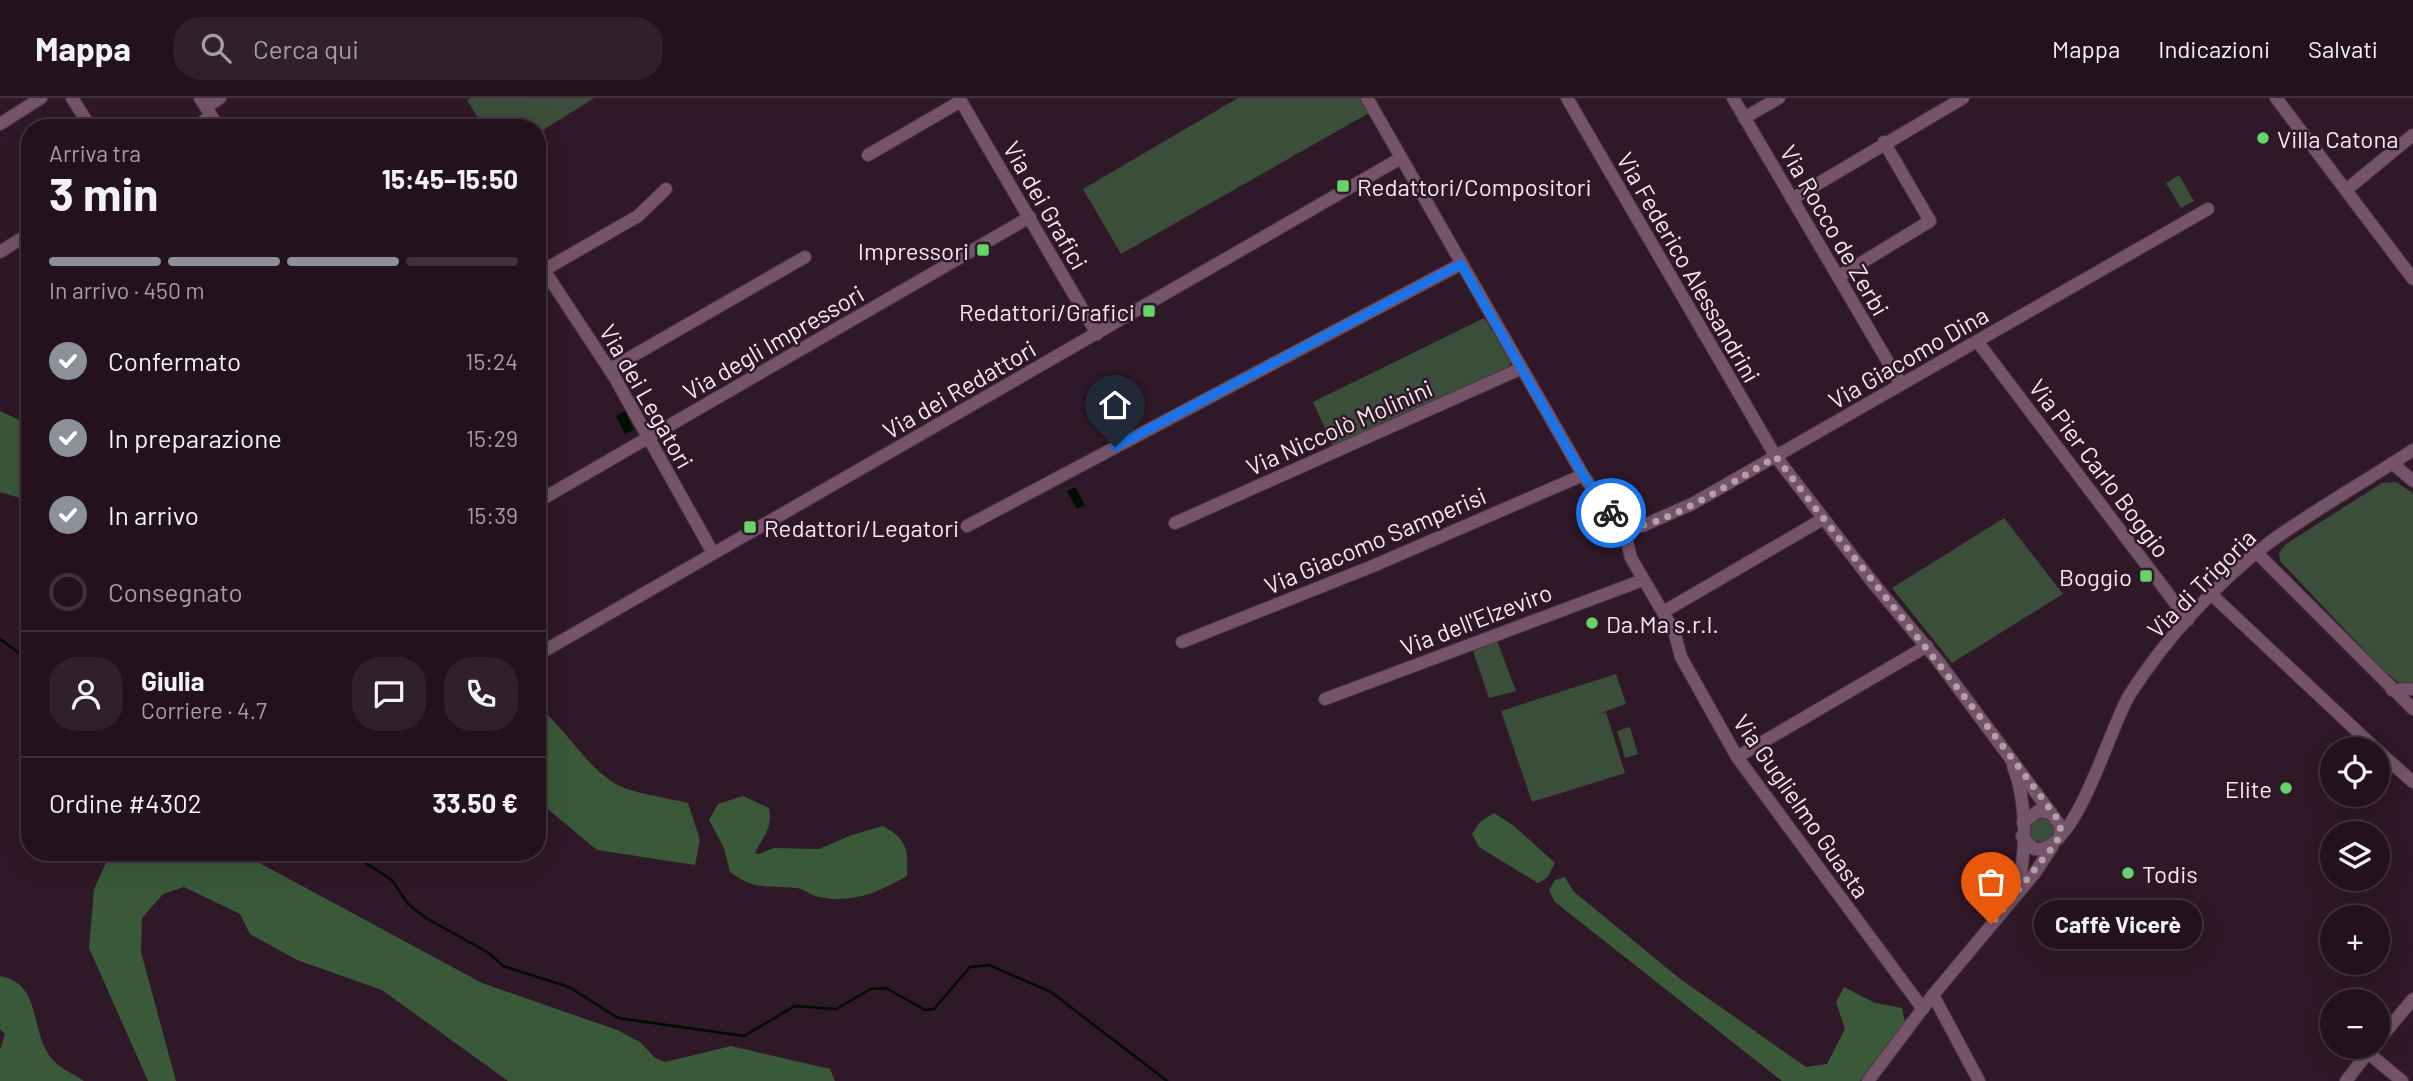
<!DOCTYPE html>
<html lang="it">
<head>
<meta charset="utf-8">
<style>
	body { margin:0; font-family:Barlow,sans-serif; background:#2f202a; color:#f1f3f6; height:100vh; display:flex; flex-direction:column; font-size:26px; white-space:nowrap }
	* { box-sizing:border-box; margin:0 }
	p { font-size:23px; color:#a39ea4 }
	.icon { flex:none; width:38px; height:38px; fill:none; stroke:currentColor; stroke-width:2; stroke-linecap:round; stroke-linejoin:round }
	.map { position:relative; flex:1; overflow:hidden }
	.panel { position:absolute; left:21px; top:21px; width:525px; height:742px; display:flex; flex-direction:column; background:#23121d; border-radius:28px; box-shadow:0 7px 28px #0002,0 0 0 2px #40323b }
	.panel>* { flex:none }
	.fabs { position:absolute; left:2320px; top:639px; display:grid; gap:14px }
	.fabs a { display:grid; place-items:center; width:70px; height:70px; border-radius:50%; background:#23121d; box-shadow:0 7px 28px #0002,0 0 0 2px #40323b; font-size:35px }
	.pin { position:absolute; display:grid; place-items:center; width:60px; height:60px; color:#fff; margin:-72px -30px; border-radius:50% 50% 50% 0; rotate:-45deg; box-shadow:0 0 7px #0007 }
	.pin .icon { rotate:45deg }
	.courier { position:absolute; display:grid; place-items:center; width:70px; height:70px; margin:-35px; border:5px solid #1a73e8; border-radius:50%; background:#fff; color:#222; box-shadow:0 2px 9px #0007 }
	.bubble { position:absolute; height:49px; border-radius:24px; background:#23121d; box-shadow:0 7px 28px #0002,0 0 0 2px #40323b; font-size:23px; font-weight:700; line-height:49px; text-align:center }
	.overview em { font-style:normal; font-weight:700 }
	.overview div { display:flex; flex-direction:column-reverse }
	.overview { display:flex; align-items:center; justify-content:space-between; height:119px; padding:0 28px }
	h1 { font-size:46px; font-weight:700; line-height:52px }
	.bar { display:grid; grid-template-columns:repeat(4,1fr); gap:10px 7px; align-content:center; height:84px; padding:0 28px }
	.bar i { height:9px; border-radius:5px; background:#40323b }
	.bar .on { background:#8c9099 }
	.bar p { grid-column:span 4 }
	.line { display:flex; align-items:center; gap:18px; padding:0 28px; border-top:2px solid #40323b }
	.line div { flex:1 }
	.round { display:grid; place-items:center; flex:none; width:74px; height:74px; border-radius:28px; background:#2f202a }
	ol { padding:0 28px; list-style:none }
	li { display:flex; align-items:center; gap:21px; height:77px }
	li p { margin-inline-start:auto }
	li .icon { padding:7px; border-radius:50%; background:#8c9099; color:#fff; stroke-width:4 }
	li:last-child { color:#a39ea4 }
	li i { width:38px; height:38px; border:4px solid #40323b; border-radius:50% }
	header { display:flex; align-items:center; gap:42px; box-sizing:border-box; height:98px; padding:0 35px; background:#23121d; border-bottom:2px solid #40323b }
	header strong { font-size:33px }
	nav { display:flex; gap:38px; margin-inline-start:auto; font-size:24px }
	.search { width:490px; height:63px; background:#2f202a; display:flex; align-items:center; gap:18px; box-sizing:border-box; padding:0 24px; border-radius:28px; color:#a39ea4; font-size:26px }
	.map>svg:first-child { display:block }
</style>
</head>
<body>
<header>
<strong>Mappa</strong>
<div class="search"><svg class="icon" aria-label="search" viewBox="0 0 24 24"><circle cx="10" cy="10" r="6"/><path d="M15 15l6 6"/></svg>Cerca qui</div>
<nav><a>Mappa</a><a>Indicazioni</a><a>Salvati</a></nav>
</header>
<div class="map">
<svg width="2413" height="983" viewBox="0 0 2413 983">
	<rect width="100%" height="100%" fill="#2f1827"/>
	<g fill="#3b4e3a">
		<path d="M471 0H594L537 36V30H484L467 2Z"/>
		<path d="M1238 0H1360L1369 15 1121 156 1083 91Z"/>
		<path d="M2179 77 2194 103 2181 110 2166 85Z"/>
		<path d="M1484 220 1512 264 1506 272 1333 348 1313 304Z"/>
		<path d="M2396 384 2413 395V587L2400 586 2382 571 2280 463 2279 455 2286 446 2382 385Z"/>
		<path d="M2004 420 2063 496 1952 565 1892 490Z"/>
		<path d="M1497 543 1516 593 1489 600 1473 553Z"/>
		<path d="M1616 576 1626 606 1598 616 1606 614 1625 675 1532 704 1501 613Z"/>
		<path d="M1630 629 1638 656 1625 660 1617 633Z"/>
		<circle cx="2042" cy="730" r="14"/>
	</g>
	<g fill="#3a5939">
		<path d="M0 313 30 327V403L0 394Z"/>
		<path d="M537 608C566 630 583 665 614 685 630 695 668 700 688 705L700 742 695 767 597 752 537 702Z"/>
		<path d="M743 698 769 710C773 731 763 738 755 755L759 756 774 750 819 751 852 737 883 728C908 742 908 752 907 778 877 795 850 807 815 798 808 796 803 790 796 790 765 787 756 793 730 774L724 750 709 722 718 706Z"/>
		<path d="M1494 715 1514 728 1555 765 1547 780 1538 785 1479 749 1472 736 1480 724Z"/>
		<path d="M111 754H239L482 885 617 932 640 944 655 960 665 964 731 948 830 971 835 983H508L382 892 297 862 250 836 240 816 184 789 163 796 142 820 141 854 176 983H148L89 850 94 791Z"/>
		<path d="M1565 779 1573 793 1679 880 1806 969 1827 966 1845 931 1836 904 1844 889 1875 905 1902 910 1905 924 1860 983H1782L1555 804 1549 792 1555 782Z"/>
		<path d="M0 878C43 886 29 934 52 961 59 970 75 977 84 983H0V952L5 936 0 931Z"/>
	</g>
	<g fill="#000d00">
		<path d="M625 313 634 332 625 336 616 318Z"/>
		<path d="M1075 389 1085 407 1077 411 1067 393Z"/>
	</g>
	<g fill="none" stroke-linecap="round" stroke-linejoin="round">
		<g stroke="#000d00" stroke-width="2.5">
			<path d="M0 541 30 563"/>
			<path d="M349 754 392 782 408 806 426 820 489 855 503 868 569 889 618 920 744 938 795 908 836 911 871 891 886 890 925 912 934 911 970 869 989 867 1051 894 1167 983"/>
		</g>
		<g stroke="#4b3543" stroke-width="14">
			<g id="minor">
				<path d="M72 0 91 30"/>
				<path d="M200 0 219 30"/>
				<path d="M959 0 1097 236"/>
				<path d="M1367 0 1583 377 1604 408 1623 427 1631 460 1674 533 1681 559 1737 659 1923 911"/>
				<path d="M1567 0 1776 359 1874 486 1938 563 2051 715"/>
				<path d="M1733 0 1901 286"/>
				<path d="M2276 0 2413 181"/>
				<path d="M206 9 220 0"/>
				<path d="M1744 20 1779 0"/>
				<path d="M0 26 41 0"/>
				<path d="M193 30 211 18"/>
				<path d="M868 57 961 3"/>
				<path d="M2346 92 2413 37"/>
				<path d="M1792 101 1963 0"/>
				<path d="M0 154 30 135"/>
				<path d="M544 172 638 118 666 91"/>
				<path d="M537 174 544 172 615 280 713 455"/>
				<path d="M1838 179 1930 123 1884 44"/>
				<path d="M1977 243 2188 522"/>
				<path d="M610 271 805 159"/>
				<path d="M2392 365 2413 383"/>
				<path d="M537 404 1030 119"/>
				<path d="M1175 425 1520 271"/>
				<path d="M1623 427 1642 428 1692 406 2208 111"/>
				<path d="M967 428 1461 166"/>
				<path d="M2257 455 2413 611"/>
				<path d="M2212 497 2376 651"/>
				<path d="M1670 510 1823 421"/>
				<path d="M1182 544 1373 468 1583 377"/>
				<path d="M537 557 1401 60"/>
				<path d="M2392 592 2413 591"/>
				<path d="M1325 601 1643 482"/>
				<path d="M2378 653 2413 684"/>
				<path d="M1737 659 1927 548"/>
				<path d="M2013 668C2027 703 2027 755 2017 792"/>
				<path d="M2023 725 2038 713 2051 715 2061 729 2059 740"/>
				<path d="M2022 738 2034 751C2076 758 2110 627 2130 596 2166 540 2217 484 2270 444 2316 411 2366 383 2413 352"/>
				<path d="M1933 897 1979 983"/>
				<path d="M2378 943 2413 901"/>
				<path d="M2368 955 2402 983"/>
				<path d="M1868 983 1933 897 2034 776 2052 749"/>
				<path d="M2346 983 2373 948"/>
			</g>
		</g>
		<use href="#minor" stroke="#755368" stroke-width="12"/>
	</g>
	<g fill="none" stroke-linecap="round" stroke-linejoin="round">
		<path stroke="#b29faa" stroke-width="7" stroke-dasharray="0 12.6" d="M1611 415C1616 420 1621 427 1628 428 1657 434 1747 375 1776 359 1869 481 1968 599 2059 723L2061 734 2056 745 1991 826"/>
		<path stroke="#1a73e8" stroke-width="9" d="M1115 349 1461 166 1583 377 1611 415"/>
	</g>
	<g fill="#66d466" stroke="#2f1827" stroke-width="2.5">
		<circle cx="2263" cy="40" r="7"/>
		<rect x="1336" y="81" width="14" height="14" rx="3.5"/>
		<rect x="976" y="145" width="14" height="14" rx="3.5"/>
		<rect x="1142" y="206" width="14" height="14" rx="3.5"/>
		<rect x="743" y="422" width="14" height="14" rx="3.5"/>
		<rect x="2139" y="471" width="14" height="14" rx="3.5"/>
		<circle cx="1592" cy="525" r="7"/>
		<circle cx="2286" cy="690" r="7"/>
		<circle cx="2128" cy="775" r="7"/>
	</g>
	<g text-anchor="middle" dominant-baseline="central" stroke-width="5" stroke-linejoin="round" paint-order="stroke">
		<g font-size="24" fill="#f8e7f1" stroke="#2f1827" text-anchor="start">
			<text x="2277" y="40">Villa Catona</text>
			<text x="1357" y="88">Redattori/Compositori</text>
			<text x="969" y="152" text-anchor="end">Impressori</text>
			<text x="1135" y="213" text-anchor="end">Redattori/Grafici</text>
			<text x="764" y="429">Redattori/Legatori</text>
			<text x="2132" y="478" text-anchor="end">Boggio</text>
			<text x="1606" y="525">Da.Ma s.r.l.</text>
			<text x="2272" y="690" text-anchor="end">Elite</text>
			<text x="2142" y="775">Todis</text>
		</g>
		<g font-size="24" fill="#f8e7f1" stroke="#2f1827">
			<text transform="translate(1046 107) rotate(60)">Via dei Grafici</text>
			<text transform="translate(1835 132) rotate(60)">Via Rocco de Zerbi</text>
			<text transform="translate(1689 169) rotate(60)">Via Federico Alessandrini</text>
			<text transform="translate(773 244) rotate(-30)">Via degli Impressori</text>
			<text transform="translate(1908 259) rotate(-30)">Via Giacomo Dina</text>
			<text transform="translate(959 291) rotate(-30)">Via dei Redattori</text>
			<text transform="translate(647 298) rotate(60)">Via dei Legatori</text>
			<text transform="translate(1339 329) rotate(-24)">Via Niccolò Molinini</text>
			<text transform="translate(2100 370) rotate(53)">Via Pier Carlo Boggio</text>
			<text transform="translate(1375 442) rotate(-23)">Via Giacomo Samperisi</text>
			<text transform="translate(2201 485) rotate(-45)">Via di Trigoria</text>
			<text transform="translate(1476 521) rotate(-21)">Via dell'Elzeviro</text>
			<text transform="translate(1802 708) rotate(55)">Via Guglielmo Guasta</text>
		</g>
	</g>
</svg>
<div class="fabs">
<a><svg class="icon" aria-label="locate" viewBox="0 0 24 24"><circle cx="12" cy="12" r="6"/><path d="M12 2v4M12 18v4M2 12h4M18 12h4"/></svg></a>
<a><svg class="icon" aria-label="layers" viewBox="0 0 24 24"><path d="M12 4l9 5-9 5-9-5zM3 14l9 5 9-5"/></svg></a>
<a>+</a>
<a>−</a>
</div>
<div class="pin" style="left:1991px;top:826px;background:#ea580c"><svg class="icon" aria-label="bag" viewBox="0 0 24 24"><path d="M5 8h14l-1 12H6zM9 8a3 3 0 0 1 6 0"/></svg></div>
<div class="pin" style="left:1115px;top:349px;background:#1f2937"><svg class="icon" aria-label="home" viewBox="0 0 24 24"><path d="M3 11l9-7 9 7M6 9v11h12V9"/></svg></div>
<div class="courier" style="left:1611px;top:415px"><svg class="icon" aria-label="bike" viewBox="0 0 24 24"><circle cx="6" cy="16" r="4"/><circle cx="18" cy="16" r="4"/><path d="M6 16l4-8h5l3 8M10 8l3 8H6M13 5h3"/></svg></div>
<div class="bubble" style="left:2034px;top:802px;width:168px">Caffè Vicerè</div>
<section class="panel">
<div class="overview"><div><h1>3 min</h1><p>Arriva tra</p></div><em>15:45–15:50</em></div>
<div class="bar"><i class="on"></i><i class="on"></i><i class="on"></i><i></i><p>In arrivo · 450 m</p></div>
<ol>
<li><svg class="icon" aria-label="check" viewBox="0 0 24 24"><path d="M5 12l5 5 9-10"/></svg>Confermato<p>15:24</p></li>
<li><svg class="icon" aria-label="check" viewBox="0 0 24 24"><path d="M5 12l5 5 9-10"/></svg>In preparazione<p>15:29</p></li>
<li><svg class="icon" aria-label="check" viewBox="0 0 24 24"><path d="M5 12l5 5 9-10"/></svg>In arrivo<p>15:39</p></li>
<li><i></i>Consegnato</li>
</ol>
<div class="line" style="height:126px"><a class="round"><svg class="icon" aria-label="person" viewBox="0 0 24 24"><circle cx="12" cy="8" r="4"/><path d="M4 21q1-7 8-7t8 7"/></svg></a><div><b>Giulia</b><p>Corriere · 4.7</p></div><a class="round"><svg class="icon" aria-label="chat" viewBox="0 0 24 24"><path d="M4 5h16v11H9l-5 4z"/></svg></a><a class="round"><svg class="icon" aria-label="phone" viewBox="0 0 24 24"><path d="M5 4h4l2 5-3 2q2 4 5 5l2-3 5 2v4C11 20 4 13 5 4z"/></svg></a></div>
<div class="line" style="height:91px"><div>Ordine #4302</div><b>33.50 €</b></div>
</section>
</div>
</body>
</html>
